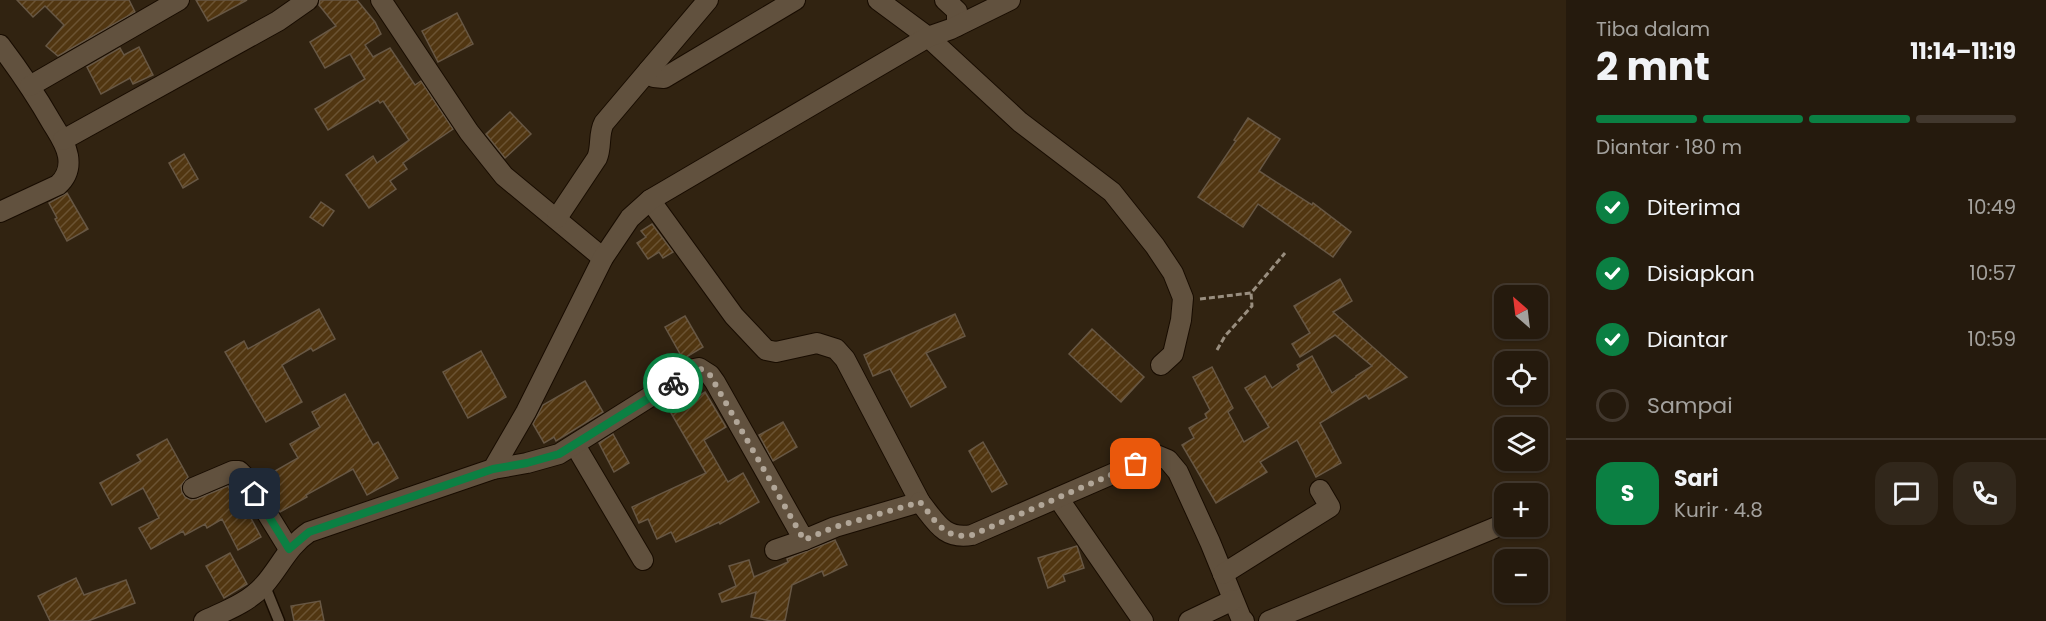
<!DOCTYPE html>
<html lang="id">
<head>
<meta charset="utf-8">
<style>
	body { margin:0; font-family:Poppins,sans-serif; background:#31271b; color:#f1f3f6; height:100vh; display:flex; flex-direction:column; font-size:22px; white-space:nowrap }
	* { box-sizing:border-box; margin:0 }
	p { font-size:20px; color:#a3a19d }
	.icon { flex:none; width:33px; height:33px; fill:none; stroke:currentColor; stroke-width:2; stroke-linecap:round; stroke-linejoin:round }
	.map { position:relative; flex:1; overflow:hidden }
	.drawer { display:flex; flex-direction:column; background:#251a0d; width:480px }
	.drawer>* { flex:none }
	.needle { width:39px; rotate:332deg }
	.fabs { position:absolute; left:1494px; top:285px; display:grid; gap:12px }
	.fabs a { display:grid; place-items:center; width:54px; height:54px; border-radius:12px; background:#251a0d; box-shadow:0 2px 4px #0004,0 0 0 2px #42382e; font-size:30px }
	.pin { position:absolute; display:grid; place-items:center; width:51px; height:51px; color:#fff; margin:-26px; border-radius:12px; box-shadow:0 3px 9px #0006 }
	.courier { position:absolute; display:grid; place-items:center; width:60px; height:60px; margin:-30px; border:4px solid #0b8043; border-radius:50%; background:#fff; color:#222; box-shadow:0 2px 8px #0007 }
	.overview em { font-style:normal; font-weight:700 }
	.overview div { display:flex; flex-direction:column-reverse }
	.overview { display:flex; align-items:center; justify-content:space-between; height:102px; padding:0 30px }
	h1 { font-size:39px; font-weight:700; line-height:45px }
	.bar { display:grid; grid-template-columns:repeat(4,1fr); gap:9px 6px; align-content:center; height:72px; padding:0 30px }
	.bar i { height:8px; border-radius:4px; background:#42382e }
	.bar .current { background:#0b8043 }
	.bar p { grid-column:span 4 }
	.line { display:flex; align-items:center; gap:15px; padding:0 30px; border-top:2px solid #42382e }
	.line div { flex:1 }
	.round { display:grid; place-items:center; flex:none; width:63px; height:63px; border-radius:18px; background:#31271b }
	ol { padding:0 30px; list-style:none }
	li { display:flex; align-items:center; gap:18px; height:66px }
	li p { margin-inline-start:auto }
	li .icon { padding:6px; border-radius:50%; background:#0b8043; color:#fff; stroke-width:4 }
	li:last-child { color:#a3a19d }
	li i { width:33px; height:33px; border:3px solid #42382e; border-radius:50% }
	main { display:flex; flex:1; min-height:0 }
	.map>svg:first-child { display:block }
</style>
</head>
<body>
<main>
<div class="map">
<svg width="1566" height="621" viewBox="0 0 1566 621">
	<defs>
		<pattern id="building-hatch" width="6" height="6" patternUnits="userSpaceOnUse" patternTransform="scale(1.5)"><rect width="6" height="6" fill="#513611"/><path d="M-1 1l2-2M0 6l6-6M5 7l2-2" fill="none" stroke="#6b5333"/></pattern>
	</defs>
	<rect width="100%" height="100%" fill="#312311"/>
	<g fill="url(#building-hatch)" stroke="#675744" stroke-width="1.5">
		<path d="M17 0H129L135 12 58 56 46 46 64 25 45 6 33 17Z"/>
		<path d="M196 0H247L208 21Z"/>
		<path d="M320 0H357L375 22 381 34 365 45 373 57 390 48 415 85 421 81 453 129 403 163 407 169 390 181 396 189 369 208 346 175 373 156 377 163 409 140 383 101 380 103 378 100 328 130 315 109 365 79 350 54 325 68 310 42 336 26 319 5Z"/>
		<path d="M457 13 473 44 438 62 422 31Z"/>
		<path d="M139 47 153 75 133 84 130 78 101 94 87 67 120 48 124 55Z"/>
		<path d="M510 112 531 134 505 158 486 134Z"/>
		<path d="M1248 118 1280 139 1259 171 1312 205 1313 203 1351 232 1333 257 1258 204 1243 227 1198 197 1236 141 1234 140Z"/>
		<path d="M184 154 198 179 183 188 169 163Z"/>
		<path d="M67 193 88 229 67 241 55 219 57 218 49 203Z"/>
		<path d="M321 202 334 211 323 226 310 217Z"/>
		<path d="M652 224 673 252 663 258 659 252 648 259 637 243 646 237 641 231Z"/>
		<path d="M1340 279 1352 301 1333 312 1407 377 1369 399 1366 395 1320 423 1341 463 1316 477 1297 440 1260 462 1267 472 1216 503 1182 445 1194 438 1189 428 1207 418 1205 414 1210 410 1193 377 1212 367 1233 408 1228 412 1244 442 1269 427 1245 388 1265 376 1272 388 1299 369 1297 365 1312 356 1332 393 1356 377V376L1372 366 1335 335 1300 357 1292 344 1310 333 1294 306Z"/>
		<path d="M319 309 335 339 313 351 311 348 282 365 302 402 266 422 225 352 244 341 248 349Z"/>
		<path d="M955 314 965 336 926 353 946 387 911 407 890 369 873 376 864 355Z"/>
		<path d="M685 316 703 347 683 359 665 327Z"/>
		<path d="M1092 329 1144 377 1121 402 1069 354Z"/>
		<path d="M481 351 506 397 468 418 443 372Z"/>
		<path d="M585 381 603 412 556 441 554 437 544 443 533 424 543 405Z"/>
		<path d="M705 392 726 427 704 440 728 482 743 473 759 502 720 524 719 522 676 542 671 532 657 539 648 519 639 523 632 507 706 473 671 413Z"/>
		<path d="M345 394 373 445 378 442 398 478 367 495 353 469 306 495 307 497 280 512 261 479 298 458 290 444 320 427 312 412Z"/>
		<path d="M783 422 797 447 773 461 759 435Z"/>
		<path d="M613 434 629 463 614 472 599 443Z"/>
		<path d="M167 439 188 477 181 486 182 492 185 497 191 500 197 499 228 486 242 512 246 509 261 537 238 550 222 519 207 528 205 524 185 535 183 531 151 549 139 528 159 518 143 488 112 505 100 483 141 461 137 455Z"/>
		<path d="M983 442 1007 484 992 492 969 451Z"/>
		<path d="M835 540 847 565 824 576 822 571 792 585 785 621H771L751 617 756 592 722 602 719 594 736 586 729 566 749 560 754 577 788 562 787 559Z"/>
		<path d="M1077 546 1084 568 1063 575 1065 581 1048 588 1038 558Z"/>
		<path d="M230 553 247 584 224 598 206 566Z"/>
		<path d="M76 578 84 595 126 580 135 603 88 621H50L38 596Z"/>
		<path d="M320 601 324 621H294L291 606Z"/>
	</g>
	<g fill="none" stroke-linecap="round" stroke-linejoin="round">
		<g stroke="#180c00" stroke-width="13">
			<path id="service" d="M264 584 279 621"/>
		</g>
		<g stroke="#180c00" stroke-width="22">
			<g id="minor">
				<path d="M381 0 469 132 504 176 603 258"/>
				<path d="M878 0 928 37 1020 122 1112 192 1155 246 1173 273 1183 298 1181 320 1173 354 1161 365"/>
				<path d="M945 0 957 11V26"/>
				<path d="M0 45C19 70 36 95 52 123 58 133 66 144 68 156 70 168 67 177 58 185L0 212"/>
				<path d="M649 70 654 77 664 78 795 0"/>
				<path d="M30 86 179 0"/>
				<path d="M63 140 278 21 308 0"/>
				<path d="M557 218 597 158C602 147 598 134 604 123L708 0"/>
				<path d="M575 445 643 560"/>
				<path d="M493 469 527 463 559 454 694 369 699 368 710 375 715 382 804 540 835 527 920 502 845 359 836 349 817 343 776 352 766 350 734 316 650 200"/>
				<path d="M193 488 233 471H239L244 476 289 549"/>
				<path d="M1058 498 1143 621"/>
				<path d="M920 502C936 522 944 540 972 535L1156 455 1168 460 1178 472 1210 542 1241 618 1244 621"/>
				<path d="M775 550 804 540"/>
				<path d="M1223 574 1330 507 1320 490"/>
				<path d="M204 621C225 611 248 603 264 585 280 567 288 546 309 532L493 469 526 412 603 258 630 218 650 200 928 37 951 29 1010 0"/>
				<path d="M1189 621 1233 600"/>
				<path d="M1269 621 1504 524"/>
			</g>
		</g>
		<g stroke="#998e7f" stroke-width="3" stroke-dasharray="6 3" stroke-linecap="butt">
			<path d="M1200 299 1251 293 1285 253"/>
			<path d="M1217 350 1225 336 1252 306 1251 293"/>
		</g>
		<use href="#service" stroke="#61513e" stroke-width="10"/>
		<use href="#minor" stroke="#61513e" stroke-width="20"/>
	</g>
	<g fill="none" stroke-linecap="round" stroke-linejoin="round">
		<path stroke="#b1a698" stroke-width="6" stroke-dasharray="0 10.8" d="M673 383 699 368 710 375 804 540 835 527 920 502C936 521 944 540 972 535L1136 464"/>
		<path stroke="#0b8043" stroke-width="8" d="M255 494 289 549 309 532 493 469 527 463 559 454 673 383"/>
	</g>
</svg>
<div class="fabs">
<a><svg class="needle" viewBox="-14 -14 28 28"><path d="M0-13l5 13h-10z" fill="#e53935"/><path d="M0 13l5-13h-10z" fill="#a3a19d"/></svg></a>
<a><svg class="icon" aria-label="locate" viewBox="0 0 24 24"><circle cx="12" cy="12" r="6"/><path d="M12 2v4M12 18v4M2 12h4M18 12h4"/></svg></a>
<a><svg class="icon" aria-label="layers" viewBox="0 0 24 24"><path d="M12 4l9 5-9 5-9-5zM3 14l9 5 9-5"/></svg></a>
<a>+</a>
<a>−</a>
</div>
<div class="pin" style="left:1136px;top:464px;background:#ea580c"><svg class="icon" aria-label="bag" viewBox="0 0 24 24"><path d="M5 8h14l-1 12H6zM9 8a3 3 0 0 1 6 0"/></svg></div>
<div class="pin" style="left:255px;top:494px;background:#1f2937"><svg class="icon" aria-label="home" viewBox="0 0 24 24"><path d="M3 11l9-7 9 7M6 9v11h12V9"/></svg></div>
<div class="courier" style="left:673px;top:383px"><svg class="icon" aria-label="bike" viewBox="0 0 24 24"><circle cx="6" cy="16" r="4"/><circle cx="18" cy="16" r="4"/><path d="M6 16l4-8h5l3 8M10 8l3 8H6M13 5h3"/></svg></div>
</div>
<section class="drawer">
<div class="overview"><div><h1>2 mnt</h1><p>Tiba dalam</p></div><em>11:14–11:19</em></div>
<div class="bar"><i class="current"></i><i class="current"></i><i class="current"></i><i></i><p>Diantar · 180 m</p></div>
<ol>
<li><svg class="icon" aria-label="check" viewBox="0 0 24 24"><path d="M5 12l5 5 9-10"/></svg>Diterima<p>10:49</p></li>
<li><svg class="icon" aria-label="check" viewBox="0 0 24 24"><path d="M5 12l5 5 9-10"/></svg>Disiapkan<p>10:57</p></li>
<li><svg class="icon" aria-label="check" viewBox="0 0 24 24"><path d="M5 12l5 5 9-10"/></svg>Diantar<p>10:59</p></li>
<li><i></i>Sampai</li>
</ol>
<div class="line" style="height:108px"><b class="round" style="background:#0b8043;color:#fff">S</b><div><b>Sari</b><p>Kurir · 4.8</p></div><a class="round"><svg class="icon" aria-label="chat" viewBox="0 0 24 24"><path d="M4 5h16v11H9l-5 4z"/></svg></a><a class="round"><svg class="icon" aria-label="phone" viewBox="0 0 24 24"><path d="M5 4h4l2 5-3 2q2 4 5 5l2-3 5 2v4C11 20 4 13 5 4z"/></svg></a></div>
</section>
</main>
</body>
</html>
